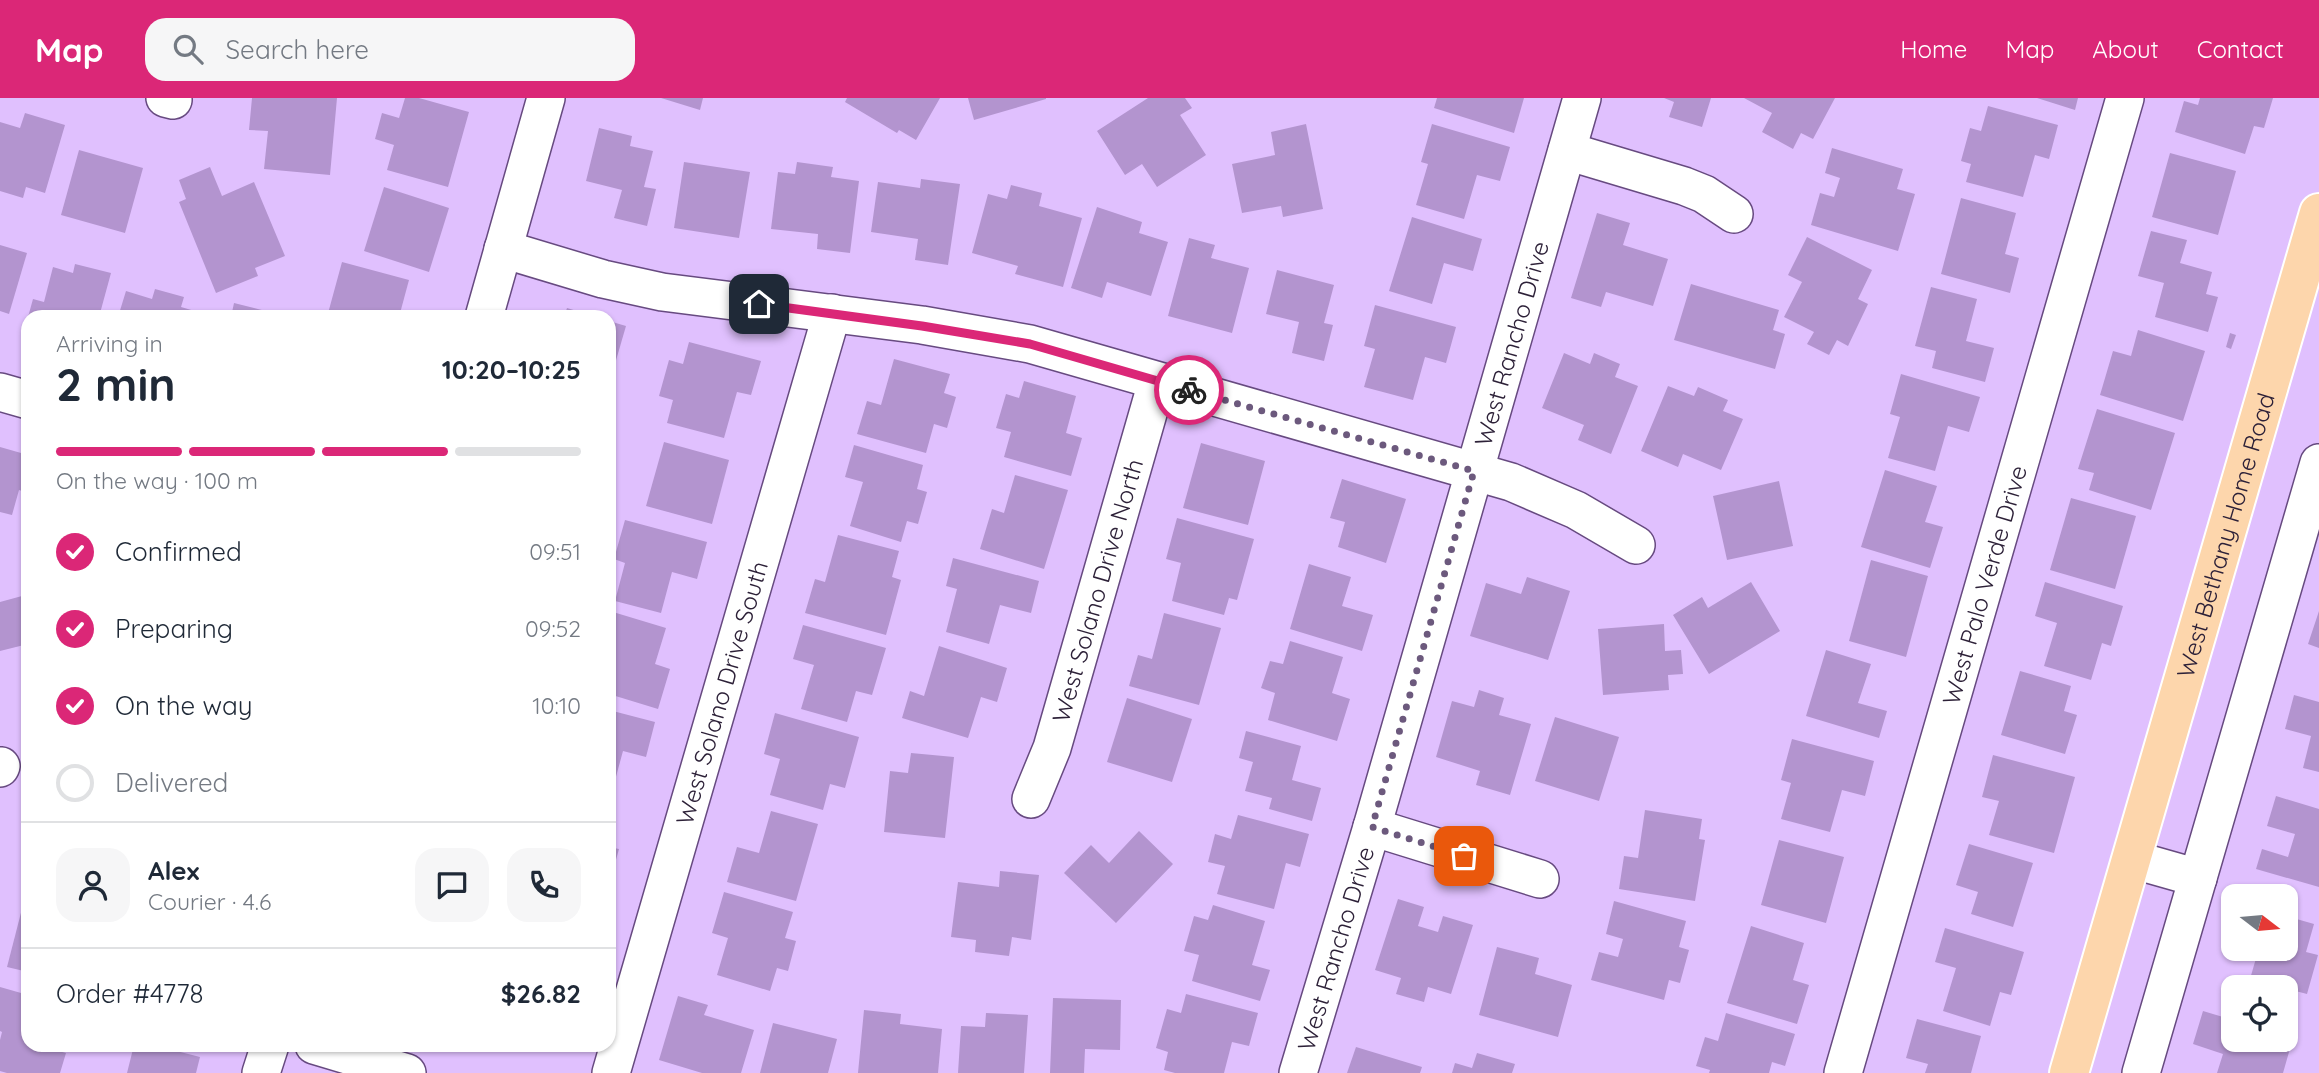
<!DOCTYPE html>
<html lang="en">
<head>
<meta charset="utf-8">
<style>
	body { margin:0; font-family:Quicksand,sans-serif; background:#f6f6f7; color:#1f2937; height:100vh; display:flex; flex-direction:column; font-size:26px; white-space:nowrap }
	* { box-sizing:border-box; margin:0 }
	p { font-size:23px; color:#747a83 }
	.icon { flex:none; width:38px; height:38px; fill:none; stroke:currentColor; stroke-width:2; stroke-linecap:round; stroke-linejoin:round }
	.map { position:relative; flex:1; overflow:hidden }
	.sheet { position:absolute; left:21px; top:212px; width:595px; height:742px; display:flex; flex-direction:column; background:#fff; border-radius:21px; box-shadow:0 2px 5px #0004 }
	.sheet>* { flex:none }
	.needle { width:46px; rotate:106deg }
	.tools { position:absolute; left:2221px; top:786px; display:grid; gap:14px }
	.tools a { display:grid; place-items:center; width:77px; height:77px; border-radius:14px; background:#fff; box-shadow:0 2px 5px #0004; font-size:35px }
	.pin { position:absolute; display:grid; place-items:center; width:60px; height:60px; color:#fff; margin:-30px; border-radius:14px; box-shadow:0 4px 10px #0006 }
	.courier { position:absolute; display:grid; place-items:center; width:70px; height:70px; margin:-35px; border:5px solid #db2777; border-radius:50%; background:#fff; color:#222; box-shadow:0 2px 9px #0007 }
	.overview em { font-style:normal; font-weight:700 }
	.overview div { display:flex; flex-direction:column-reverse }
	.overview { display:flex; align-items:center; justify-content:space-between; height:119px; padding:0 35px }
	h1 { font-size:46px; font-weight:700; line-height:52px }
	.bar { display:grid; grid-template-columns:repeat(4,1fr); gap:10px 7px; align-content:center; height:84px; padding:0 35px }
	.bar i { height:9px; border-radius:5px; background:#e0e1e3 }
	.bar .active { background:#db2777 }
	.bar p { grid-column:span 4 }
	.line { display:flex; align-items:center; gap:18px; padding:0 35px; border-top:2px solid #e0e1e3 }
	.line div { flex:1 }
	.round { display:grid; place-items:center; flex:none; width:74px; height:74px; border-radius:21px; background:#f6f6f7 }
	ol { padding:0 35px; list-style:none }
	li { display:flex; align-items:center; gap:21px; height:77px }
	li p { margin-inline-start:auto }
	li .icon { padding:7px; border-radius:50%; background:#db2777; color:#fff; stroke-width:4 }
	li:last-child { color:#747a83 }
	li i { width:38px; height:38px; border:4px solid #e0e1e3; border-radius:50% }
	header { display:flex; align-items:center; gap:42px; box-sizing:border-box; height:98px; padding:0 35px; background:#db2777; color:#fff }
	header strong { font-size:33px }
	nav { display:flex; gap:38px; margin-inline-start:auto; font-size:24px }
	.search { width:490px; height:63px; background:#f6f6f7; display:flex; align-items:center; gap:18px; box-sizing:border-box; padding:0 24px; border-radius:21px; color:#747a83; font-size:26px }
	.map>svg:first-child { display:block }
</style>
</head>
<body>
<header>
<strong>Map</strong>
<div class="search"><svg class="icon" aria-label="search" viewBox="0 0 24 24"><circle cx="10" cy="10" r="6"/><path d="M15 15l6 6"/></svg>Search here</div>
<nav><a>Home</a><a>Map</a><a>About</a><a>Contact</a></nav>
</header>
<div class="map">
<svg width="2319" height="975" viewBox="0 0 2319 975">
	<rect width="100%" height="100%" fill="#e0c0fe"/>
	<g fill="#b394cf">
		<path d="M252 0H337L330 77 264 71 268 33 249 32Z"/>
		<path d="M405 0H419L469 14 448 89 387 72 394 47 375 41 382 15 399 20Z"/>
		<path d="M661 0H703L700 12Z"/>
		<path d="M847 0H940L916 42 899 32 897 35 845 4Z"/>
		<path d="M968 0H1046V1L974 22Z"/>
		<path d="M1148 0H1185L1192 10 1180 17 1206 57 1157 89 1142 66 1125 77 1097 33Z"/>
		<path d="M1437 0H1524L1514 35 1434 10Z"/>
		<path d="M1664 0H1711L1702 29 1669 19 1674 4Z"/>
		<path d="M1744 0H1835L1813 41 1801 35 1793 51 1762 34 1772 15Z"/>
		<path d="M2037 0H2078L2075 12Z"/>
		<path d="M2200 0H2273L2264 30 2254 28 2245 56 2175 34 2184 3 2198 7Z"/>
		<path d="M1988 8 2058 27 2049 61 2035 57 2023 99 1966 84 1971 66 1961 63 1970 30 1981 33Z"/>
		<path d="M25 15 65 27 45 95 26 89 23 100 0 93V24L20 30Z"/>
		<path d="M1306 26 1323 111 1283 119 1281 108 1242 115 1232 66 1275 57 1271 34Z"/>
		<path d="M1432 26 1510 49 1500 83 1477 77 1464 121 1416 107 1428 66 1421 64Z"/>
		<path d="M599 30 632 38 630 48 653 53 644 89 656 91 647 128 614 120 622 92 586 83Z"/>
		<path d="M1832 50 1903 71 1897 91 1915 96 1898 153 1811 127 1820 95 1834 99 1840 80 1825 75Z"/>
		<path d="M79 52 143 70 125 135 61 117Z"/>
		<path d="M2170 55 2236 73 2218 137 2152 119Z"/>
		<path d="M684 64 750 74 739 140 674 130Z"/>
		<path d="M797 64 833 69 831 79 859 83 850 155 817 151 818 136 771 131 778 74 795 76Z"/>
		<path d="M210 69 222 98 254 84 285 158 255 170 258 178 216 195 179 104 186 101 179 82Z"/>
		<path d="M921 81 960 86 948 167 915 162 918 141 871 134 878 84 920 90Z"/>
		<path d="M1011 87 1042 95 1039 108 1082 120 1063 189 1015 176 1018 168 972 155 988 96 1007 101Z"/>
		<path d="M384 89 449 110 429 174 364 153Z"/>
		<path d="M1961 100 2016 115 2005 156 2019 160 2010 195 1941 176Z"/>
		<path d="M1097 109 1142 124 1139 135 1168 144 1151 198 1107 184 1102 200 1071 190Z"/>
		<path d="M1597 115 1630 125 1623 147 1668 161 1653 208 1606 194 1601 209 1571 200Z"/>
		<path d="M1412 119 1482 141 1473 173 1444 165 1432 206 1389 193Z"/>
		<path d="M2151 133 2187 142 2180 165 2212 174 2206 196 2218 199 2208 234 2155 219 2164 185 2138 178Z"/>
		<path d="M1807 139 1872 172 1858 201 1868 206 1848 248 1837 242 1829 257 1807 246 1814 234 1784 219 1802 184 1788 177Z"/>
		<path d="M1189 140 1215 147 1211 160 1249 170 1232 235 1168 218Z"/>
		<path d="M0 147 27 155 9 216 0 213Z"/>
		<path d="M342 164 409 182 399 219H327Z"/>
		<path d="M75 166 111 175 99 219H28L33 201 44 204 53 169 73 175Z"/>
		<path d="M1277 172 1334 187 1324 225 1333 227 1324 263 1292 255 1299 224 1266 216Z"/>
		<path d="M1691 186 1779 212 1773 232 1785 236 1775 271 1674 242Z"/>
		<path d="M1931 189 1977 201 1966 243 1994 250 1985 284 1932 270 1936 253 1915 248Z"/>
		<path d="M155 191 184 199 181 209 205 216 204 219H118L126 193 152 201Z"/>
		<path d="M234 205 285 218 284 219H231Z"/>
		<path d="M1375 207 1456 229 1446 265 1425 259 1413 302 1364 289 1375 251 1364 248Z"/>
		<path d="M567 210 593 218V219H564Z"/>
		<path d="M27 221H28V239L23 238Z"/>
		<path d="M609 223 626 228 610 283H609Z"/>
		<path d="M2138 232 2205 253 2183 323 2100 297 2113 253 2131 258Z"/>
		<path d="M2230 235 2236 237 2231 251 2226 249Z"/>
		<path d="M689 244 761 263 751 297 737 294 724 340 667 325 673 302 659 298 669 262 683 266Z"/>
		<path d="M1564 255 1590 266 1594 255 1620 266 1615 279 1638 288 1611 356 1578 342 1584 327 1542 310Z"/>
		<path d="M894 261 950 276 944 295 956 299 947 330 934 326 926 355 857 336 867 303 881 307Z"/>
		<path d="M1901 276 1980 299 1969 334 1948 328 1935 373 1888 360 1900 319 1890 316Z"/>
		<path d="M1024 283 1076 298 1066 335 1082 340 1071 378 1004 359 1011 334 996 330 1006 296 1019 300Z"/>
		<path d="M1668 288 1694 298 1698 289 1728 302 1723 313 1743 321 1721 372 1683 356 1678 369 1641 353Z"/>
		<path d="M2097 311 2175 335 2151 412 2089 392 2094 375 2078 371Z"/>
		<path d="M664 344 729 362 712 426 646 408Z"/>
		<path d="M1201 345 1265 363 1248 427 1183 410Z"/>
		<path d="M854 347 923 367 917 391 927 394 918 426 907 423 901 444 850 428 863 384 845 379Z"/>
		<path d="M0 349 28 357V395L19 392 12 417 0 414Z"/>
		<path d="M1885 372 1937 388 1925 424 1943 429 1930 470 1861 449Z"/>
		<path d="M1015 377 1068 392 1044 471 980 451 992 411 1004 415Z"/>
		<path d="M1342 381 1406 401 1386 465 1338 449 1345 424 1330 420Z"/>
		<path d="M1779 383 1793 448 1727 462 1713 398Z"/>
		<path d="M2071 400 2136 418 2115 491 2050 472Z"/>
		<path d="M1177 420 1254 441 1237 502 1229 500 1224 517 1172 503 1181 465 1166 461Z"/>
		<path d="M625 422 707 444 697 481 672 474 661 515 615 503 625 465 614 461Z"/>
		<path d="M838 437 899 453 892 479 901 482 886 537 805 515 815 481 825 484Z"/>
		<path d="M953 460 1039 483 1031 515 1000 507 989 546 946 534 957 491 946 488Z"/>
		<path d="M1871 462 1928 478 1906 559 1849 543Z"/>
		<path d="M1309 466 1351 479 1342 508 1373 517 1362 553 1290 531Z"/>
		<path d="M1527 479 1570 493 1548 562 1470 538 1486 485 1521 496Z"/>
		<path d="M1751 484 1780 533 1709 576 1673 517 1702 499 1708 510Z"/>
		<path d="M2045 484 2123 508 2111 548 2102 545 2091 582 2044 568 2057 525 2035 518Z"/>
		<path d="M22 498 28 520V546L0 553V504Z"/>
		<path d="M2319 513V550L2308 546Z"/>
		<path d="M613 514 666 530 655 566 670 571 658 611 609 596V526Z"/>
		<path d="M1164 515 1221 530 1199 607 1129 588 1138 557 1152 561Z"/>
		<path d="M1664 526 1665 553 1681 552 1683 576 1668 577 1669 592 1603 597 1598 531Z"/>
		<path d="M803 527 886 550 872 597 856 593 847 624 801 611 814 567 793 561Z"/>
		<path d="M1290 543 1343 559 1332 595 1350 601 1337 643 1268 622 1275 595 1261 590 1270 563 1283 566Z"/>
		<path d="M939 548 1007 570 997 604 981 599 968 640 902 620 910 593 924 598Z"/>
		<path d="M1826 552 1871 566 1858 605 1887 613 1879 640 1806 618Z"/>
		<path d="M2020 573 2071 588 2064 613 2077 617 2065 656 2001 637Z"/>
		<path d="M1479 592 1504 600 1499 617 1531 626 1510 697 1476 687 1480 673 1436 659 1452 603 1474 609Z"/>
		<path d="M2294 597 2319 604V674L2303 670 2311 638 2285 631Z"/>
		<path d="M1127 600 1192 621 1172 684 1107 664Z"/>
		<path d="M609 612 655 624 646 659 623 653 611 697 609 696Z"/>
		<path d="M775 615 859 639 845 690 830 686 823 712 770 697 780 661 764 656Z"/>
		<path d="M1555 619 1619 639 1599 703 1535 683Z"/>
		<path d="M1246 633 1301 648 1292 682 1321 690 1312 723 1269 711 1272 700 1245 693 1253 664 1239 660Z"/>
		<path d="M1792 641 1874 663 1865 698 1842 692 1830 734 1781 721 1791 685 1781 682Z"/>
		<path d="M911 655 954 659 945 740 884 734 890 673 908 675Z"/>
		<path d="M1993 657 2075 679 2054 755 1989 737 1999 703 1982 699Z"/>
		<path d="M2276 698 2319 711V789L2256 771 2262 751 2288 759 2295 736 2267 728Z"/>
		<path d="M1645 712 1702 721 1699 741 1705 742 1695 803 1619 791 1624 758 1638 760Z"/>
		<path d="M771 713 818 726 796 803 727 784 737 749 759 755Z"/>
		<path d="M1238 717 1309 736 1300 769 1286 765 1274 811 1217 796 1225 768 1208 764 1215 736 1231 741Z"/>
		<path d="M1139 733 1173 766 1116 825 1064 775 1091 747 1109 765Z"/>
		<path d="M1779 742 1844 759 1826 825 1761 807Z"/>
		<path d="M1969 746 2033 765 2013 829 1971 816 1978 794 1956 787Z"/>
		<path d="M609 749 619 751 610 783H609Z"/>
		<path d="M1000 773 1039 777 1031 842 1012 839 1009 858 975 854 976 842 951 839 958 784 999 789Z"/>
		<path d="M724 794 793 814 785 840 796 843 788 873 777 870 770 893 717 877 728 840 712 835Z"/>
		<path d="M1398 801 1424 809 1418 828 1438 834 1443 818 1473 827 1451 896 1428 889 1424 904 1396 896 1401 880 1375 872Z"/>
		<path d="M24 803 28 804V874L7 869Z"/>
		<path d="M1614 803 1686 823 1679 849 1689 852 1680 885 1669 882 1664 902 1591 882 1599 854 1618 859 1623 841 1606 836Z"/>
		<path d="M1213 807 1265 823 1252 867 1270 872 1260 903 1192 883 1199 857 1184 853 1194 818 1208 822Z"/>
		<path d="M2286 818 2314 826 2306 854 2318 857 2307 896 2250 881 2259 850H2286Z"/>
		<path d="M1751 828 1804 845 1793 882 1809 887 1797 926 1727 905Z"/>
		<path d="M1945 830 2024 854 2011 897 2000 894 1990 928 1943 913 1956 870 1935 864Z"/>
		<path d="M1497 849 1539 860 1535 876 1572 887 1558 939 1479 917Z"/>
		<path d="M0 889 28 897V947H56L55 952 66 955 60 975H7L0 973V942L2 934 0 933Z"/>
		<path d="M1186 896 1258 915 1249 948 1232 944 1224 975H1175L1164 972 1168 954 1156 950 1167 911 1181 915Z"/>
		<path d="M678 898 708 907 704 917 754 932 741 975H702L659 962Z"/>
		<path d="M1053 900 1121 902 1120 952 1085 951 1084 975H1050Z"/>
		<path d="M864 912 901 916 900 926 942 931 938 975H858Z"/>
		<path d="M2203 913 2233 922V942H2286V938L2293 940 2283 975H2217L2223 956 2193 946Z"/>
		<path d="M986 915 1028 917 1024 975H958L961 928 985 929Z"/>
		<path d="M1726 915 1795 936 1785 968 1772 964 1769 975H1709L1710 972 1696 968 1705 939 1718 943Z"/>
		<path d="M1917 921 1981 938 1971 975H1925L1928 966 1906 960Z"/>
		<path d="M773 925 837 941 828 975H760Z"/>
		<path d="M134 947H153L200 959 196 975H127Z"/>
		<path d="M502 947H525L523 954Z"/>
		<path d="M1356 949 1422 969 1420 975H1347Z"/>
		<path d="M1477 955 1515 966 1512 975H1452L1455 965 1472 970Z"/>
	</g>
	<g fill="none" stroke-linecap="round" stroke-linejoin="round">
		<g stroke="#674a80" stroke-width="40">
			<g id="minor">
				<path d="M165 0 173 2"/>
				<path d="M1567 53 1684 88 1704 96 1734 116"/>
				<path d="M503 151 603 181 662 194 922 227 1030 246 1511 384 1576 412 1636 447"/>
				<path d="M484 219 546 0"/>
				<path d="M0 294 28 302"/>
				<path d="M0 670 1 668"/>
				<path id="s1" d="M1031 701 1052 650 1157 284"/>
				<path d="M1372 729 1540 781"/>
				<path d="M2131 761 2198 780"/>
				<path d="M314 947 407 975"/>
				<path d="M261 975 270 947"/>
				<path id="s2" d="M611 975 832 215"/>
				<path id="s3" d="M1298 975 1372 729 1582 0"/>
				<path id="s4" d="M1843 975 2125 0"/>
				<path d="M2141 975 2319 365"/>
			</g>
		</g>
		<g stroke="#fff" stroke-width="42">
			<g id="major">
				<path id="s5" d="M2069 975 2319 115"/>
			</g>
		</g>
		<use href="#minor" stroke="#fff" stroke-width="37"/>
		<use href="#major" stroke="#fdd6ac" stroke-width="38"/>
	</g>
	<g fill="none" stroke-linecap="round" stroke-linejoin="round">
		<path stroke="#6c597d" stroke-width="7" stroke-dasharray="0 12.6" d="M1189 292 1474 373 1372 729 1464 758"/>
		<path stroke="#db2777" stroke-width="9" d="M759 206 922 228 1030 246 1189 292"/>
	</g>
	<g text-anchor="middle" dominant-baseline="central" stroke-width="7" stroke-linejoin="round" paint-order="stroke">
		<g font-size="24" fill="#2d2138" stroke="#f5ecff">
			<text stroke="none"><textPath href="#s3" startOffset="760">West Rancho Drive</textPath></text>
			<text stroke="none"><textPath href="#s5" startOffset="560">West Bethany Home Road</textPath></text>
			<text stroke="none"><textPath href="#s4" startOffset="508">West Palo Verde Drive</textPath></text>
			<text stroke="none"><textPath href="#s1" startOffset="219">West Solano Drive North</textPath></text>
			<text stroke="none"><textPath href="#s2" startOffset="396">West Solano Drive South</textPath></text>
			<text stroke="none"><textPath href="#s3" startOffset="130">West Rancho Drive</textPath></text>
		</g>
	</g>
</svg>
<div class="tools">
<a><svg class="needle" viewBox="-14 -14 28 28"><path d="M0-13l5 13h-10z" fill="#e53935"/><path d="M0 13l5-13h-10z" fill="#747a83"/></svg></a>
<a><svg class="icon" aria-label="locate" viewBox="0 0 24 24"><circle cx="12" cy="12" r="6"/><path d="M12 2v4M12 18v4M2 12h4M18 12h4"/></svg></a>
</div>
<div class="pin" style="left:1464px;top:758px;background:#ea580c"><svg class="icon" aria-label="bag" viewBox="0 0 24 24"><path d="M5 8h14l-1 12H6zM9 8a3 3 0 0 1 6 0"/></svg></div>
<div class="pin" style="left:759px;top:206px;background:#1f2937"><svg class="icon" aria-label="home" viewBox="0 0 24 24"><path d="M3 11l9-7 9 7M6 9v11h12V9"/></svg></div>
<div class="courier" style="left:1189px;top:292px"><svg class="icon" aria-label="bike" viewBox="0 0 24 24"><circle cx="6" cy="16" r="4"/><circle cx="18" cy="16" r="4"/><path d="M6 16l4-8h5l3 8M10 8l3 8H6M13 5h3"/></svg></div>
<section class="sheet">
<div class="overview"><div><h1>2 min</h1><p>Arriving in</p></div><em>10:20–10:25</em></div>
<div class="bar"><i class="active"></i><i class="active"></i><i class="active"></i><i></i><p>On the way · 100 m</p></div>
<ol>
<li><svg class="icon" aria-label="check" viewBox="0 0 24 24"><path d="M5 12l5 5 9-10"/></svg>Confirmed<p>09:51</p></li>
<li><svg class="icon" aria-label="check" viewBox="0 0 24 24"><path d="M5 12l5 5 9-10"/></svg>Preparing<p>09:52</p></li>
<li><svg class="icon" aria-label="check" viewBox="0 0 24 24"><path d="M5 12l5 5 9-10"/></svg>On the way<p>10:10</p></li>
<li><i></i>Delivered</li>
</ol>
<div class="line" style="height:126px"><a class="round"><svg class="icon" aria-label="person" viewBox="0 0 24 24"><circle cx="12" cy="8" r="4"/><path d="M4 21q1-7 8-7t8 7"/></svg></a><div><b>Alex</b><p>Courier · 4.6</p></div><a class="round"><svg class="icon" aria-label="chat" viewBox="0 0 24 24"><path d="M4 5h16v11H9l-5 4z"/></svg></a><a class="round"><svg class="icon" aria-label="phone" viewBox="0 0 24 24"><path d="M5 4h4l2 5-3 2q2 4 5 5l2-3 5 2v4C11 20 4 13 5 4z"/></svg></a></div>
<div class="line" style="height:91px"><div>Order #4778</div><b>$26.82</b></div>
</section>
</div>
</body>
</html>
